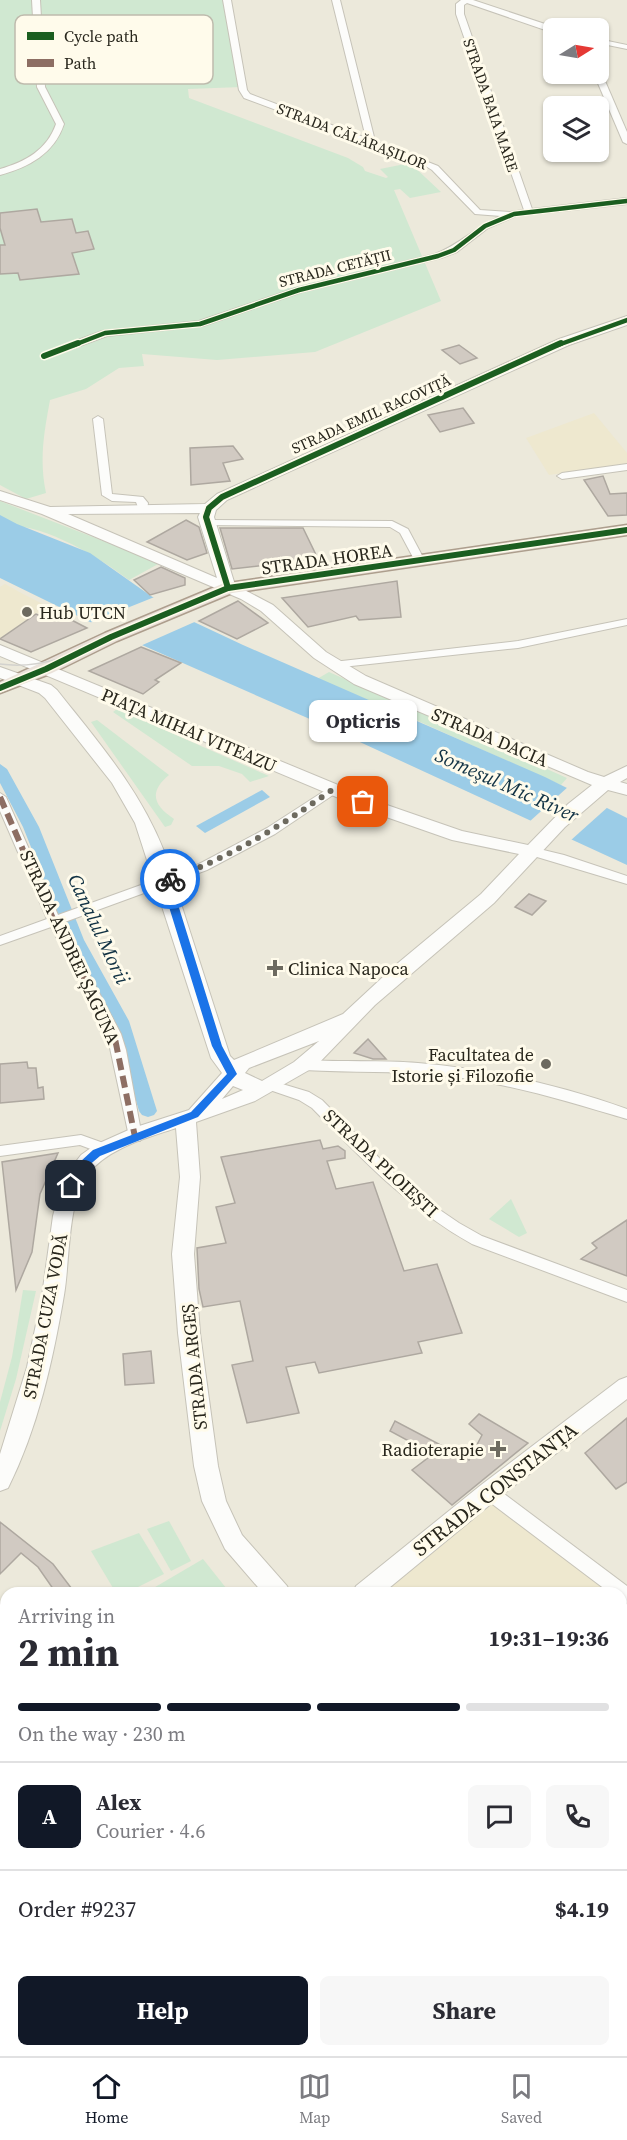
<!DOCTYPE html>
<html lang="en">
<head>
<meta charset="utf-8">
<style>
	body { margin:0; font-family:"Source Serif 4",serif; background:#f7f7f7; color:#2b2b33; height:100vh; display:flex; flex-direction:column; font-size:22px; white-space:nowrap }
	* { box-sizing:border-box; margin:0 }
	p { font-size:20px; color:#7c7c81 }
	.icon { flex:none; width:33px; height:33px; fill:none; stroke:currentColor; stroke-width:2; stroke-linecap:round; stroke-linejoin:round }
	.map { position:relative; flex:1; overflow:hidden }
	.panel { position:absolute; left:0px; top:1587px; width:627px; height:470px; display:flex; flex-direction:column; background:#fff; border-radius:18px 18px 0 0; box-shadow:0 2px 4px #0004 }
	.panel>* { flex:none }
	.needle { width:39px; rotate:79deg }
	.buttons { position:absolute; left:543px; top:18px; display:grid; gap:12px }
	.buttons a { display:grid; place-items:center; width:66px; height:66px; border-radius:9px; background:#fff; box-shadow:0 2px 4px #0004; font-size:30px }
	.pin { position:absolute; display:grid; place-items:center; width:51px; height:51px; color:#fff; margin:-26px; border-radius:12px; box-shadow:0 3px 9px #0006 }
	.courier { position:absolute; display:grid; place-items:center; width:60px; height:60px; margin:-30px; border:4px solid #1a73e8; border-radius:50%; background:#fff; color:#222; box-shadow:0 2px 8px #0007 }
	.bubble { position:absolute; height:42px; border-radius:9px; background:#fff; box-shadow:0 2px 4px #0004; font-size:20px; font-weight:700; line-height:42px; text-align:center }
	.head em { font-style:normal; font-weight:700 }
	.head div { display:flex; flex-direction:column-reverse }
	.head { display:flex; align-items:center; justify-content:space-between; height:102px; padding:0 18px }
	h1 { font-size:39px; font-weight:700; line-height:45px }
	.bar { display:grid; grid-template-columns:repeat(4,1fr); gap:9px 6px; align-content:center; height:72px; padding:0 18px }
	.bar i { height:8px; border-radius:4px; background:#e1e1e2 }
	.bar .on { background:#111827 }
	.bar p { grid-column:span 4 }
	.line { display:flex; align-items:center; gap:15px; padding:0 18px; border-top:2px solid #e1e1e2 }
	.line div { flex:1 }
	.round { display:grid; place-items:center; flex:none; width:63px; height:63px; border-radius:9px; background:#f7f7f7 }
	.cta { display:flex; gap:12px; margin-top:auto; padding:12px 18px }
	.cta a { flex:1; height:69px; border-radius:9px; background:#111827; color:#fff; font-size:24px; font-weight:700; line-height:69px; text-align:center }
	.cta a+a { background:#f7f7f7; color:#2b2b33 }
	.tabs { display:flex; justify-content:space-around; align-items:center; height:84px; border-top:2px solid #e1e1e2; background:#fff; font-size:16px; color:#7c7c81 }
	.tabs a { display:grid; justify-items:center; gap:3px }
	.tabs .on { color:#111827 }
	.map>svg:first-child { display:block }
</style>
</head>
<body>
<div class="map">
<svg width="627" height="2056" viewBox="0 0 627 2056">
	<rect width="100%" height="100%" fill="#ece9db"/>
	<g fill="#eee8cf">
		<path d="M594 413 627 453V464L549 475 526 438Z"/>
		<path d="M5 584 23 594 57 611 45 617 37 613 0 638V587Z"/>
		<path d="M491 1502 613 1593H381Z"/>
		<path d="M621 1599 627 1603V1859L622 1862Z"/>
	</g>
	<g fill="#d0e8d1">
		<path d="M0 0H228L242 87 188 89 189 98 348 158 363 167 365 171 386 178 388 177 380 169 410 163 441 192 410 198 400 189 394 190 441 301 315 352 217 360 142 354 144 366 119 368 86 389 50 400C44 433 39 460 46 493L26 499 0 485Z"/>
		<path d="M0 501 160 563 129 580C97 556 40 521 0 526Z"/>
		<path d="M329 672 567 778 561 785 407 716 317 679Z"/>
		<path d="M117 709 269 776 250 782 242 774 219 766H192L113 712Z"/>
		<path d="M97 720 169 775C148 792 154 806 174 819L171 825 165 827 91 722Z"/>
		<path d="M511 1199 527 1233 519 1237 489 1219Z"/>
		<path d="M23 1290 36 1291 16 1379 0 1431V1402L12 1357Z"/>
		<path d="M169 1521 191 1561 171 1571 147 1529Z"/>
		<path d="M139 1533 164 1574 126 1593H116L91 1551Z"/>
		<path d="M203 1559 230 1593H145Z"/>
		<path d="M621 1696 627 1699V1803L621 1811Z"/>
		<path d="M465 2051 469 2056H180L176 2051Z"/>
	</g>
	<g fill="#9bcce7">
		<path d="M0 515 17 524 90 553 151 596 194 622 243 645 545 777 627 818V865L312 720 92 623 0 578Z"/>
		<path d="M262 790 270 797 205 833 196 826Z"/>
	</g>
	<g fill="#ece9db">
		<path d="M157 596 199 620 138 647 87 624Z"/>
		<path d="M569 786 609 806 570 841 529 822Z"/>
	</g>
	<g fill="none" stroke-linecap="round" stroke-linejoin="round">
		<g fill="#9bcce7" fill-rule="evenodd">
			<path d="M0 764 7 769 39 827 84 940 129 1021 157 1111 154 1115 148 1117 142 1115 139 1111 113 1021 68 940 23 827 0 783Z"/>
			<path d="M621 1932 627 1934V1962L621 1960Z"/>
		</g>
	</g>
	<g fill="#d1cac2" stroke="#aea8a0" stroke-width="1.5">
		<path d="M37 209 41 222 72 219 76 233 88 231 94 249 72 253 79 274 20 280 18 273 0 274V245H5L0 228V213Z"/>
		<path d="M459 345 477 358 460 364 442 350Z"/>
		<path d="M463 408 474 423 440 432 428 415Z"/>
		<path d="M233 446 243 459 223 463 230 481 191 485 190 448Z"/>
		<path d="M603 476 610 494 627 493V515L608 516 584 480Z"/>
		<path d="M186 520 199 527 207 553 187 560 147 542Z"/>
		<path d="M220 528H303L318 559 232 569Z"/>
		<path d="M161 567 185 578V585L150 595 134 580Z"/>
		<path d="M397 581 401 617 359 620 356 616 308 627 282 598Z"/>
		<path d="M238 601 268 623 237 639 199 621Z"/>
		<path d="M58 613 87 628 31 652 0 639 36 614 49 619Z"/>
		<path d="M141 647 181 663 155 680 159 682 143 694 89 671Z"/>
		<path d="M529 894 546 901 532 915 515 907Z"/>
		<path d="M368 1039 386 1059H373L354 1053Z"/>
		<path d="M27 1062 28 1068H36L38 1088 43 1087 44 1099 0 1103V1064Z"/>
		<path d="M320 1140 323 1149 338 1146 345 1151V1158L327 1161 336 1189 373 1182 404 1271 437 1264 462 1333 418 1342 422 1353 319 1373 315 1362 286 1367 299 1413 247 1423 232 1365 253 1361 240 1301 203 1307 199 1289 197 1248 226 1243 216 1207 235 1203 221 1157Z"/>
		<path d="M58 1153 40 1194 32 1252 16 1290 2 1162Z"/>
		<path d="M627 1220V1276L581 1259 597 1248 592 1243Z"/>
		<path d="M151 1351 154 1383 125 1385 123 1354Z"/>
		<path d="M479 1414 528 1443 452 1505 412 1470 433 1454 390 1431 395 1421 469 1460 482 1435 469 1424Z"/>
		<path d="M627 1418V1482L616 1489 585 1453Z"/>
		<path d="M0 1522 53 1564 75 1593H56L38 1567 21 1553 0 1574Z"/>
	</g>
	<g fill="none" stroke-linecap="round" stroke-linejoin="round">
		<g stroke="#c6c3b8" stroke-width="2">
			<g id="street">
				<path d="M32 0H40L45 87 64 124C54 154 29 167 0 175V169C25 162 47 150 56 124L37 87Z"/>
				<path d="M223 0H231L247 90 250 94 366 138 332 0H340L375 141 438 166 480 210 510 212 524 210 456 14V4L461 0H473L557 28 551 32 467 3 464 5V14L532 209 627 198V204L516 216 488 228 457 252 441 258 302 292 203 326 107 336 47 358H41V354L102 331 199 321 296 288 435 254C459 245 477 226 501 216L475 214 432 170 424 165 244 98 239 90Z"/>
				<path d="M598 39 627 45V49L598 43Z"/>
				<path d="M598 72 602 74 627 132V144L623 142 594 74Z"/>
				<path d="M98 416 103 419 112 494 143 497 148 503 147 510H139L136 502 112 501 102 495 93 419Z"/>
				<path d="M627 464V470L562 479 557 476 562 473Z"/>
				<path d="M207 520 392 521 408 529 425 561 420 564 416 563 400 533 390 527 203 525V521Z"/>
				<path d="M627 619V625L518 648 333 668 327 665 333 662 518 641Z"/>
				<path d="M332 786 336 787 338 790 336 793 275 834 207 870 62 923 121 1034 126 1050 142 1137 140 1141H130L107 1034 51 927 0 945V936L47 919 0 811V793L6 797 58 915 199 864 267 828Z"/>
				<path d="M531 847 564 855 627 876V884L527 854 525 851Z"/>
				<path d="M304 1060C342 1062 380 1060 418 1063 490 1069 559 1085 627 1109V1119C566 1101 509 1083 445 1076 398 1070 351 1073 304 1070L297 1065Z"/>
				<path d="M269 1080 309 1092 322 1100 396 1175 437 1208 459 1223 482 1236 627 1290V1302L472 1244C409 1209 362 1159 312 1108L299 1100 264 1088 262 1085Z"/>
				<path d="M81 1135 109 1145 111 1149 109 1153 104 1154 80 1145 0 1156V1146Z"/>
				<path d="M489 1485 495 1487 627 1586V1603L621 1601V1593H610L483 1497 481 1492 483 1487Z"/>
				<path d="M621 1875 627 1877V1900L621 1898Z"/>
			</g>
		</g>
		<g stroke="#c6c3b8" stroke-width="2">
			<g id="secondary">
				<path d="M627 316V325L569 345 227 500 216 510 214 517 235 585 273 605 326 652 366 676 588 772 604 777 627 766V778L620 782 627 784V795L608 790 565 827 494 903 375 1005 316 1066 255 1101 196 1122 200 1177 194 1254 200 1333 218 1466 226 1501 242 1535 287 1586 290 1593H263L225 1549 202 1501 194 1466 178 1333 172 1254 180 1177 176 1128C147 1138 108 1148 88 1174 67 1202 70 1261 64 1295 53 1360 38 1428 8 1488L0 1491V1454L27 1367 42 1296 53 1216 61 1185 68 1172 81 1155 95 1145 133 1128 189 1110 222 1073 211 1058 135 823 112 783 45 698 39 693 0 678V667L51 685 57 690C98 742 139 788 164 851L230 1056 234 1060 343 1014 398 963 481 894 519 854 452 840 372 812 0 656V645L384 804 462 831 528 845 568 804 592 785 354 684 314 658 261 611 241 599 42 514 0 500V491L50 507 205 504 217 494 559 339ZM200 513 198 517 217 578 68 514ZM319 1041 294 1062 262 1081 245 1073 249 1068ZM233 1086 243 1090 222 1099Z"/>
				<path d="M627 1377V1399L497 1499 383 1593H353L356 1586 481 1485 619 1380Z"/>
				<path d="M6 1832V1859L0 1862V1835Z"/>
			</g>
		</g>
		<g stroke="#ad9e8d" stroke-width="3">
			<g id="primary">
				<path d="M627 525V535L232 593 117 641 52 673 0 693V682L105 633 222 584Z"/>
				<path d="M0 1899 6 1901V1935L0 1933Z"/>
				<path d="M90 2050H123L125 2056H92Z"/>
			</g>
		</g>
		<use href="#street" fill="#fcfcfa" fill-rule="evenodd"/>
		<use href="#secondary" fill="#fcfcfa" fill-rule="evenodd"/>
		<use href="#primary" fill="#eae2da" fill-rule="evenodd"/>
		<path stroke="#d3d2ce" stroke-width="1.5" d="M0 664C44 670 79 652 118 635 158 618 196 599 238 589L627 533"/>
		<path stroke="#8d6e63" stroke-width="6" stroke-dasharray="12 6" stroke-linecap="butt" d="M0 797 54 921 114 1034 135 1137"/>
		<g stroke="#fffbeb" stroke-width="7">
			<g id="cycleway-far1">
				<path d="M74 345 105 333 200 324 299 290 438 256 454 250 485 226 514 214 627 201"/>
				<path d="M558 345 627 320"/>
			</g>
		</g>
		<g stroke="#fffbeb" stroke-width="9">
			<g id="cycleway">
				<path d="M44 356 78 343"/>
				<path d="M228 588 206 517 209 508 222 497 561 343"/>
				<path d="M0 688 46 669 111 637 228 588 627 530"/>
			</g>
		</g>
		<use href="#cycleway-far1" stroke="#1b5e20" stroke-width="4.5"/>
		<use href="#cycleway" stroke="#1b5e20" stroke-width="6"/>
	</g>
	<path fill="#1a73e8" d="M170 876 175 879 171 882 222 1046 237 1074 198 1117 100 1156 87 1167 75 1189H68L66 1186 80 1162 93 1150 191 1112 227 1074 212 1046 161 881Z"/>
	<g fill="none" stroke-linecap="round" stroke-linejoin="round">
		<path stroke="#6d6a5f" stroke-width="6" stroke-dasharray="0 10.8" d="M170 879C229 858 281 826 332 790L363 802"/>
	</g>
	<g fill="#6d6a5f" stroke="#fffbeb" stroke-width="2">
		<circle cx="27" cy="612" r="6"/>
		<path d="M272 959h6v6h6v6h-6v6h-6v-6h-6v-6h6z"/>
		<circle cx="546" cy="1064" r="6"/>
		<path d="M495 1440h6v6h6v6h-6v6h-6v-6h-6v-6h6z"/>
	</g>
	<g text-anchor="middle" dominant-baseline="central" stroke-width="6" stroke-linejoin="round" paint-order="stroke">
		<g font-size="15" fill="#28261c" stroke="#fffbeb">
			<text transform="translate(491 105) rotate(71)">STRADA BAIA MARE</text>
			<text transform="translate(352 136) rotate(21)">STRADA CĂLĂRAȘILOR</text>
			<text transform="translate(335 268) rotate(-14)">STRADA CETĂȚII</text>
			<text transform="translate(371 414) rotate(-24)">STRADA EMIL RACOVIȚĂ</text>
		</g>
		<g font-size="18" fill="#28261c" stroke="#fffbeb">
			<text transform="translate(327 559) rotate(-8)">STRADA HOREA</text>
			<text transform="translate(189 730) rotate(23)">PIAȚA MIHAI VITEAZU</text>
			<text transform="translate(490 737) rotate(23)">STRADA DACIA</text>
			<text transform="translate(70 947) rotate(65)">STRADA ANDREI ȘAGUNA</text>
			<text transform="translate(381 1163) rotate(43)">STRADA PLOIEȘTI</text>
			<text transform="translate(45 1316) rotate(-79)">STRADA CUZA VODĂ</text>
			<text transform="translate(194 1367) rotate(-96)">STRADA ARGEȘ</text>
		</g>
		<g font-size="18" fill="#28261c" stroke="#fffbeb" text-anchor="start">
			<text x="39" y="612">Hub UTCN</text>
			<text x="288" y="968">Clinica Napoca</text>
			<text x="534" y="1054" text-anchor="end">Facultatea de<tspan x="534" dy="21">Istorie și Filozofie</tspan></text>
			<text x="484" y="1449" text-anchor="end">Radioterapie</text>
		</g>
		<g font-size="20" font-style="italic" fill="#103143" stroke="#fffbeb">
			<text transform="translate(507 785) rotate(24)">Someşul Mic River</text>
			<text transform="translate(99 929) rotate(65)">Canalul Morii</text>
		</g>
		<g font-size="21" fill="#28261c" stroke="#fffbeb">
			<text transform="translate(495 1489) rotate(-38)">STRADA CONSTANȚA</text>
		</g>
	</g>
	<rect x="15" y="15" width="198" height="69" rx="9" fill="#fffbeb" stroke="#bebbad" stroke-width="1.5"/>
	<rect x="27" y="32" width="27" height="8" fill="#1b5e20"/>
	<rect x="27" y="59" width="27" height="8" fill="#8d6e63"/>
	<g font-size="16" fill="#28261c">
		<text x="64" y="42">Cycle path</text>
		<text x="64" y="69">Path</text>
	</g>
</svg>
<div class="buttons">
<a><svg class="needle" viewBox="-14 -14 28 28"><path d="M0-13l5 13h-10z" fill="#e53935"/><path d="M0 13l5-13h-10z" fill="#7c7c81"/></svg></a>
<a><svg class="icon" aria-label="layers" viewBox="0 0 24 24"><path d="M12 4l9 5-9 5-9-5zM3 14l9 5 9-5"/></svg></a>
</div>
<div class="pin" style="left:363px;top:802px;background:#ea580c"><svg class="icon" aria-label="bag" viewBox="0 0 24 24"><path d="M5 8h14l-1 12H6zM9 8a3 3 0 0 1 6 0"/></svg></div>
<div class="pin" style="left:71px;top:1186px;background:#1f2937"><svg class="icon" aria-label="home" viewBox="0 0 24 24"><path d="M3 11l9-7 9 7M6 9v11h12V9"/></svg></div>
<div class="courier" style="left:170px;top:879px"><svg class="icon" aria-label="bike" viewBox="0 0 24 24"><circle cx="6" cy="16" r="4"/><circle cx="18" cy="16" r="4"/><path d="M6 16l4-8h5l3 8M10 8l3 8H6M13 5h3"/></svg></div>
<div class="bubble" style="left:309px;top:700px;width:108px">Opticris</div>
<section class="panel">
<div class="head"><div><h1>2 min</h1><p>Arriving in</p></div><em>19:31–19:36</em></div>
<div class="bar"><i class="on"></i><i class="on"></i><i class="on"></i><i></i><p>On the way · 230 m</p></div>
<div class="line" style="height:108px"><b class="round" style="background:#111827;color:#fff">A</b><div><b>Alex</b><p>Courier · 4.6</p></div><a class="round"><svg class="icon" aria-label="chat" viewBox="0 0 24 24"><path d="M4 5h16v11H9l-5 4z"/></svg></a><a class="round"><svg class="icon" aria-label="phone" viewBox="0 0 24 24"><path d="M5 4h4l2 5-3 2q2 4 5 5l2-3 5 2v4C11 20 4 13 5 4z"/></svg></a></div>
<div class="line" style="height:78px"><div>Order #9237</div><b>$4.19</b></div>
<div class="cta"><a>Help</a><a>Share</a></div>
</section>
</div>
<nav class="tabs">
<a class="on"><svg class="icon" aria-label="home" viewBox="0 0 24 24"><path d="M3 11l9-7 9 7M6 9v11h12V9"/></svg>Home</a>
<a><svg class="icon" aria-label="map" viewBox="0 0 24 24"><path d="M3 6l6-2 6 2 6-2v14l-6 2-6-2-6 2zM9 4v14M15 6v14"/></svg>Map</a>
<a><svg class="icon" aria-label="saved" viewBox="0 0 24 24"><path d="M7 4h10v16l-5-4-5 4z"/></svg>Saved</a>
</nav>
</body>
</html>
